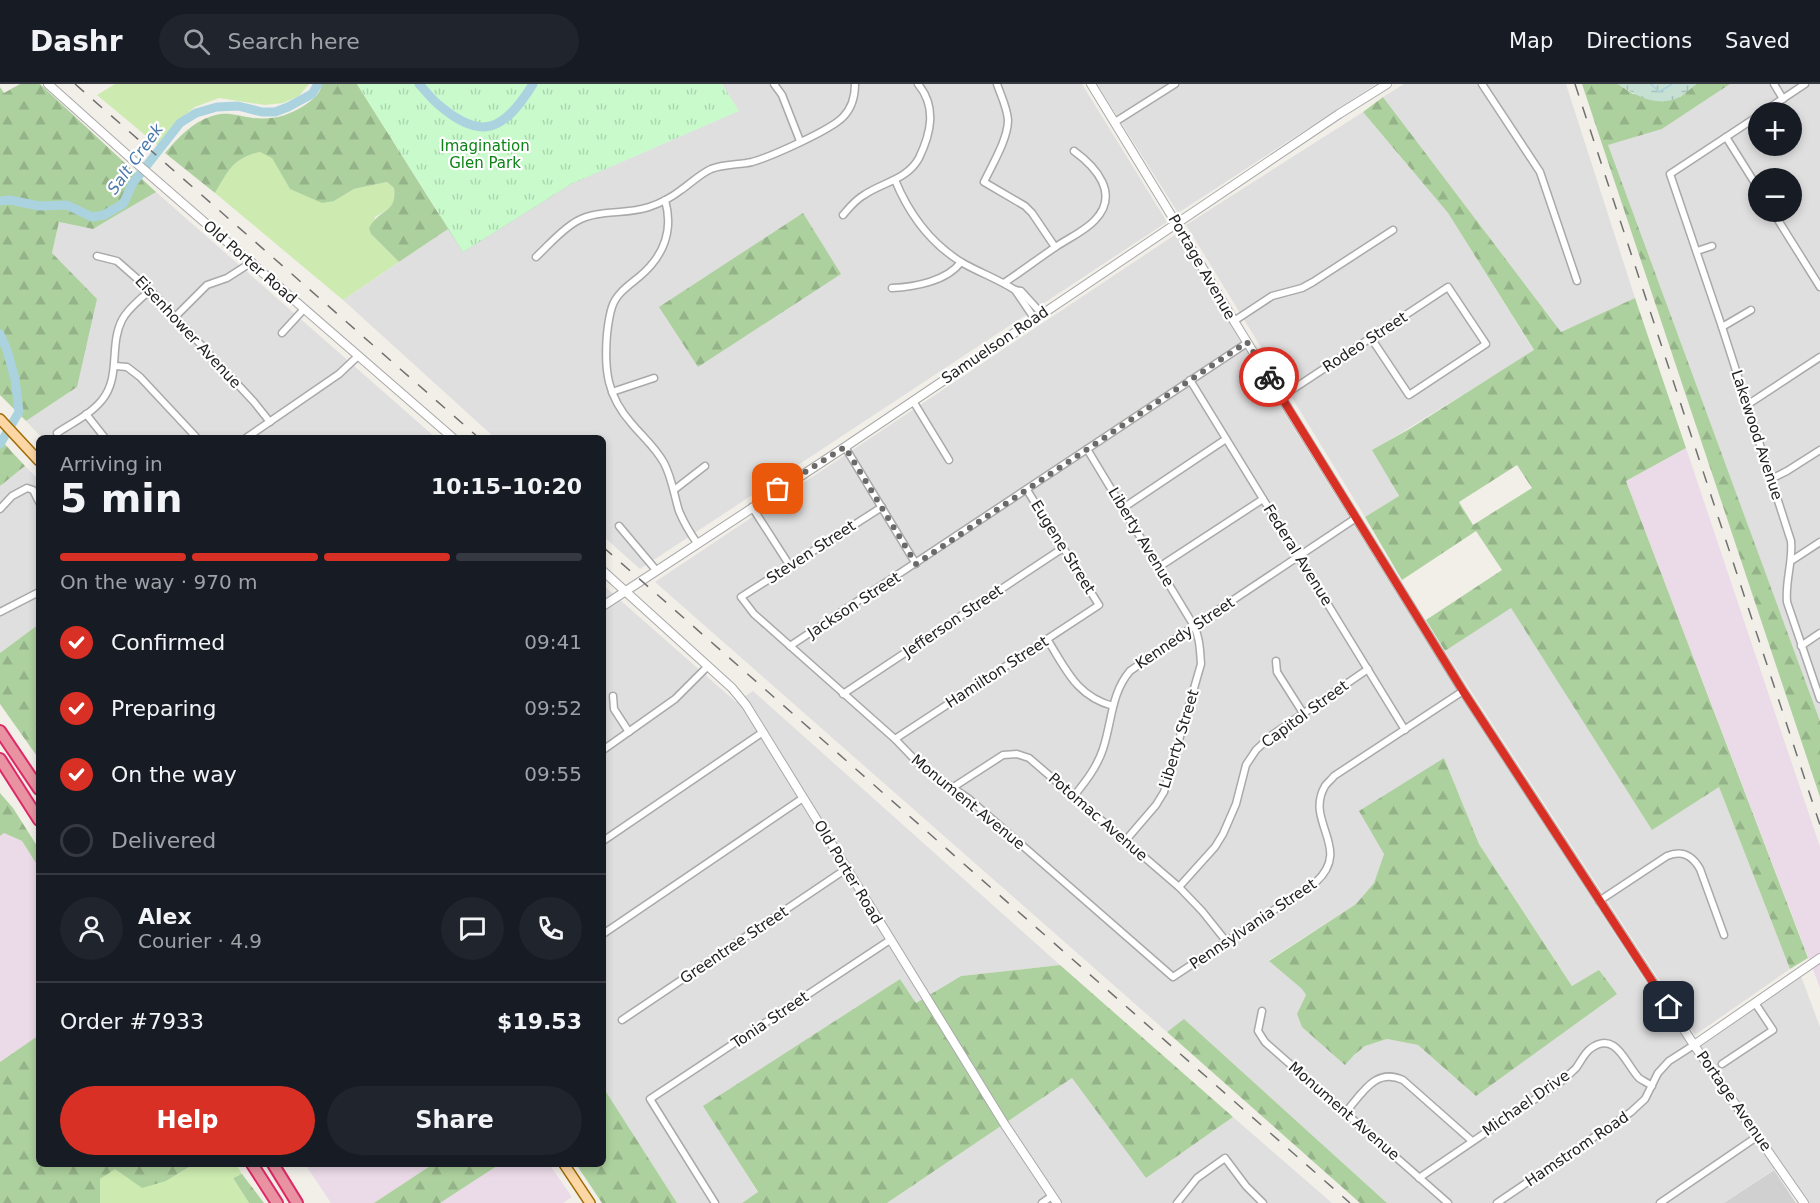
<!DOCTYPE html>
<html lang="en">
<head>
<meta charset="utf-8">
<style>
	body { margin:0; font-family:"DejaVu Sans",sans-serif; background:#20242c; color:#f1f3f6; height:100vh; display:flex; flex-direction:column; font-size:22px; white-space:nowrap }
	* { box-sizing:border-box; margin:0 }
	p { font-size:20px; color:#9ea1a6 }
	.icon { flex:none; width:33px; height:33px; fill:none; stroke:currentColor; stroke-width:2; stroke-linecap:round; stroke-linejoin:round }
	.map { position:relative; flex:1; overflow:hidden }
	.details { position:absolute; left:36px; top:351px; width:570px; height:732px; display:flex; flex-direction:column; background:#171b24; border-radius:9px; box-shadow:0 3px 9px #0003 }
	.details>* { flex:none }
	.buttons { position:absolute; left:1748px; top:18px; display:grid; gap:12px }
	.buttons a { display:grid; place-items:center; width:54px; height:54px; border-radius:50%; background:#171b24; box-shadow:0 3px 9px #0003; font-size:30px }
	.pin { position:absolute; display:grid; place-items:center; width:51px; height:51px; color:#fff; margin:-26px; border-radius:12px; box-shadow:0 3px 9px #0006 }
	.courier { position:absolute; display:grid; place-items:center; width:60px; height:60px; margin:-30px; border:4px solid #d93025; border-radius:50%; background:#fff; color:#222; box-shadow:0 2px 8px #0007 }
	.summary em { font-style:normal; font-weight:700 }
	.summary div { display:flex; flex-direction:column-reverse }
	.summary { display:flex; align-items:center; justify-content:space-between; height:102px; padding:0 24px }
	h1 { font-size:39px; font-weight:700; line-height:45px }
	.bar { display:grid; grid-template-columns:repeat(4,1fr); gap:9px 6px; align-content:center; height:72px; padding:0 24px }
	.bar i { height:8px; border-radius:4px; background:#363941 }
	.bar .selected { background:#d93025 }
	.bar p { grid-column:span 4 }
	.line { display:flex; align-items:center; gap:15px; padding:0 24px; border-top:2px solid #363941 }
	.line div { flex:1 }
	.round { display:grid; place-items:center; flex:none; width:63px; height:63px; border-radius:32px; background:#20242c }
	ol { padding:0 24px; list-style:none }
	li { display:flex; align-items:center; gap:18px; height:66px }
	li p { margin-inline-start:auto }
	li .icon { padding:6px; border-radius:50%; background:#d93025; color:#fff; stroke-width:4 }
	li:last-child { color:#9ea1a6 }
	li i { width:33px; height:33px; border:3px solid #363941; border-radius:50% }
	.button { display:flex; gap:12px; margin-top:auto; padding:12px 24px }
	.button a { flex:1; height:69px; border-radius:36px; background:#d93025; color:#fff; font-size:24px; font-weight:700; line-height:69px; text-align:center }
	.button a+a { background:#20242c; color:#f1f3f6 }
	header { display:flex; align-items:center; gap:36px; box-sizing:border-box; height:84px; padding:0 30px; background:#171b24; border-bottom:2px solid #363941 }
	header strong { font-size:28px }
	nav { display:flex; gap:33px; margin-inline-start:auto; font-size:21px }
	.search { width:420px; height:54px; background:#20242c; display:flex; align-items:center; gap:15px; box-sizing:border-box; padding:0 21px; border-radius:33px; color:#9ea1a6; font-size:22px }
	.map>svg:first-child { display:block }
</style>
</head>
<body>
<header>
<strong>Dashr</strong>
<div class="search"><svg class="icon" aria-label="search" viewBox="0 0 24 24"><circle cx="10" cy="10" r="6"/><path d="M15 15l6 6"/></svg>Search here</div>
<nav><a>Map</a><a>Directions</a><a>Saved</a></nav>
</header>
<div class="map">
<svg width="1820" height="1119" viewBox="0 0 1820 1119">
	<defs>
		<pattern id="forest-firs" width="22" height="20" patternUnits="userSpaceOnUse" patternTransform="scale(1.5)"><rect width="22" height="20" fill="#add19e"/><path d="M5 1l3.5 6h-7zM16 11l3.5 6h-7z" fill="#95b388"/></pattern>
		<pattern id="wetland-marsh" width="20" height="14" patternUnits="userSpaceOnUse" patternTransform="scale(1.5)"><rect width="20" height="14" fill="#c6e0d4"/><path d="M1 5h8M5 5V1M11 12h8M15 12V8" fill="none" stroke="#aac0b6"/></pattern>
		<pattern id="park-tufts" width="24" height="20" patternUnits="userSpaceOnUse" patternTransform="scale(1.5)"><rect width="24" height="20" fill="#c8facc"/><path d="M3 7l-1-3M5 7V3M7 7l1-3M15 17l-1-3M17 17v-4M19 17l1-3" fill="none" stroke="#acd6af"/></pattern>
	</defs>
	<rect width="100%" height="100%" fill="#f2efe9"/>
	<g fill="#e0dfdf" fill-rule="evenodd">
		<path d="M722 0H1082L1167 138 640 485 603 452V354H495L343 216 448 145 463 167 571 100 738 27Z"/>
		<path d="M1097 0H1376L1178 129Z"/>
		<path d="M1404 0H1566L1635 214 1561 248 1383 13Z"/>
		<path d="M1730 0H1820V637L1607 61 1662 45ZM1758 28H1791V62H1758ZM1758 94H1791V128H1758Z"/>
		<path d="M1363 28 1448 129 1534 267 1373 366 1399 413 1365 433 1186 141Z"/>
		<path d="M156 108 436 354H42L26 337 77 303 52 169 59 138 93 145Z"/>
		<path d="M1176 150 1299 353 1425 555 1671 937 1677 934 1779 1082 1724 1119H1387L1185 936 1167 948 655 498ZM1444 674 1479 760 1573 903 1476 1012 1418 961 1387 955 1365 962 1354 971 1344 980 1303 905 1269 876 1356 820 1374 799 1384 770Z"/>
		<path d="M25 382 39 396V540L0 569V402Z"/>
		<path d="M603 501 736 618 753 607 1060 881 961 892 916 919 900 895 704 1022 758 1109 742 1119H677L603 1003Z"/>
		<path d="M1511 523 1652 745 1719 703 1790 885 1695 951 1445 567Z"/>
		<path d="M1801 892 1820 943V1119H1809L1699 960Z"/>
		<path d="M1072 994 1146 1094 1233 1033 1332 1119H887Z"/>
	</g>
	<g fill="#ebdbe8">
		<path d="M1686 364 1820 763V904L1626 397Z"/>
		<path d="M4 749 22 757 39 784V951L0 978V752Z"/>
		<path d="M305 1080H433L374 1119H331Z"/>
		<path d="M500 1080H549L572 1113 563 1119H440Z"/>
	</g>
	<path fill="#d0d0d0" d="M1774 1086 1796 1119H1724Z"/>
	<g fill="#cdebb0">
		<path d="M115 0H309L299 12 283 19 265 21 219 14 195 23 175 39 157 61 97 11Z"/>
		<path d="M260 68 272 73 290 105 334 117 354 105 387 98 394 104C396 124 391 123 375 133L371 150 399 178 343 216 215 109C229 86 232 75 260 68Z"/>
		<path d="M194 1080H236L242 1090 233 1094 249 1119H100V1095L115 1084 166 1097Z"/>
	</g>
	<g fill="url(#forest-firs)" fill-rule="evenodd">
		<path d="M20 0H40L156 108 93 145 59 138 52 169 97 215 77 303 26 337 0 311V3L4 9Z"/>
		<path d="M322 0H357L440 132 614 81 571 100 463 168 448 145 399 178 371 150 369 144C381 123 397 130 394 104L387 98 354 105 334 117 322 119 290 105 272 74 260 68C232 75 229 86 215 109L165 69C178 54 192 38 212 32 228 27 237 32 253 34 273 36 288 32 305 21 314 15 320 10 322 0Z"/>
		<path d="M1582 0H1618L1633 10 1680 13 1696 0H1730L1662 45 1608 61 1820 637V713Z"/>
		<path d="M1383 13 1561 248 1635 214 1686 364 1626 397 1808 874 1790 885 1719 703 1652 746 1511 524 1445 567 1426 536 1502 486 1476 447 1402 496 1365 433 1399 412 1372 366 1411 344 1534 266 1448 129 1363 28ZM1517 381 1532 404 1473 441 1459 418Z"/>
		<path d="M803 129 841 190 698 283 659 223Z"/>
		<path d="M0 355 25 382 0 402Z"/>
		<path d="M39 540V675L0 620V569Z"/>
		<path d="M1444 674 1479 760 1572 902 1599 886 1617 910 1476 1012 1418 961 1387 955 1365 962 1354 971 1345 981 1302 943 1297 930 1306 911 1302 905 1269 877 1356 820 1374 799 1384 770 1359 727Z"/>
		<path d="M0 709 13 724 39 765V784L22 757 4 749 0 752Z"/>
		<path d="M1060 881 1233 1033 1146 1094 1072 994 887 1119H742L758 1108 703 1022 900 895 916 919 961 892Z"/>
		<path d="M1184 935 1387 1119H1360L1167 948Z"/>
		<path d="M39 951V1080H194L166 1097 142 1104 115 1085 100 1095V1119H0V978Z"/>
		<path d="M603 1003 677 1119H602L576 1080H603Z"/>
		<path d="M433 1080H500L440 1119H374Z"/>
		<path d="M242 1090 264 1119H249L233 1094Z"/>
	</g>
	<path fill="url(#wetland-marsh)" d="M1618 0H1696C1691 4 1686 9 1681 12 1660 25 1636 12 1618 0Z"/>
	<path fill="url(#park-tufts)" d="M357 0H722L739 27 571 100 463 168Z"/>
	<g fill="none" stroke-linecap="round" stroke-linejoin="round">
		<path stroke="#aad3df" stroke-width="1.5" d="M1651 0 1659 8 1672 0"/>
		<g stroke="#aad3df" stroke-width="9">
			<path d="M419 0C426 7 431 15 439 21 483 59 505 45 533 0"/>
			<path d="M0 117 10 116 39 122 67 121 92 133 104 131 123 120 133 99 180 39 196 29 217 23 238 22 262 28H275L288 23 312 10 318 0"/>
			<path d="M0 250 7 266 15 295 19 328 0 360"/>
		</g>
		<g stroke="#a9a9a9" stroke-width="9">
			<g id="minor">
				<path d="M774 0 782 11 800 57"/>
				<path d="M997 0C1001 12 1007 23 1008 36 1008 55 992 81 984 98L1025 122 1032 129 1055 163"/>
				<path d="M1482 0 1540 88 1577 197"/>
				<path d="M1774 0 1783 15"/>
				<path d="M1763 28 1805 0"/>
				<path d="M1758 32 1670 90 1722 243 1791 457C1793 478 1785 497 1787 518L1820 615"/>
				<path d="M1115 38 1175 0"/>
				<path d="M1726 53 1758 104"/>
				<path d="M895 96C909 130 929 158 961 178 978 188 998 195 1015 206L1021 207 1041 229"/>
				<path d="M665 116C674 147 663 173 639 193 628 202 616 210 612 223 609 232 608 241 607 250 604 286 607 312 632 340 643 353 656 364 664 379 672 394 674 411 679 427 684 439 690 449 697 459"/>
				<path d="M1773 128 1820 203"/>
				<path d="M843 131C849 124 855 116 864 111 883 98 907 96 919 74 931 49 937 23 918 0"/>
				<path d="M1697 167 1712 162"/>
				<path d="M97 172 117 177 150 206 254 318 270 338"/>
				<path d="M536 173C549 161 561 146 577 137 599 125 625 131 649 123 661 119 672 113 681 106 691 99 700 90 711 85 724 80 739 81 752 78 770 73 831 46 843 33 852 24 855 13 855 0"/>
				<path d="M1004 199C1022 187 1039 174 1057 162 1069 154 1085 147 1095 136 1120 110 1096 83 1074 67"/>
				<path d="M892 204C915 203 947 197 961 178"/>
				<path d="M1015 206 1034 234"/>
				<path d="M176 232 207 201 227 194 252 178"/>
				<path d="M1234 237 1272 212 1302 204 1313 198 1393 146"/>
				<path d="M1722 243 1751 226"/>
				<path d="M282 249 304 225"/>
				<path d="M115 282 127 283 140 293 197 354"/>
				<path d="M1190 296 1405 646"/>
				<path d="M612 308 654 294"/>
				<path d="M1281 313 1448 203 1486 260 1409 311 1371 254"/>
				<path d="M913 317 949 376"/>
				<path d="M1747 321 1820 273"/>
				<path d="M86 330 105 354"/>
				<path d="M57 349C72 339 91 330 102 316 121 293 109 261 122 236 128 224 141 215 150 206"/>
				<path d="M246 354 339 290 358 272"/>
				<path d="M845 363 916 480"/>
				<path d="M1087 365 1194 542C1200 554 1200 567 1201 580L1164 708 1156 721 1126 756"/>
				<path d="M1771 395 1787 387 1820 366"/>
				<path d="M674 406 705 382"/>
				<path d="M752 423 790 482"/>
				<path d="M882 423 741 513 754 530 895 655 920 681 969 715 1173 893 1316 798C1353 764 1304 738 1325 702 1327 699 1332 695 1334 692L1463 607"/>
				<path d="M1123 424 1226 355"/>
				<path d="M0 425 12 412 27 404 33 406 39 418"/>
				<path d="M619 442 656 486"/>
				<path d="M1791 477 1820 458"/>
				<path d="M1159 483 1263 415"/>
				<path d="M0 528 39 508"/>
				<path d="M1047 555C1066 585 1076 612 1113 622"/>
				<path d="M790 562 1247 259"/>
				<path d="M1801 562 1820 549"/>
				<path d="M1276 577 1277 588 1303 629"/>
				<path d="M843 610 1063 464"/>
				<path d="M613 612 614 625 629 648"/>
				<path d="M895 655 1099 521 1027 406"/>
				<path d="M603 666 675 615 707 583"/>
				<path d="M952 704 1003 671 1017 670 1029 674 1179 803 1202 827 1226 857"/>
				<path d="M1074 712C1086 697 1097 683 1103 665 1112 638 1111 609 1130 587L1194 542 1356 434"/>
				<path d="M603 757 763 648"/>
				<path d="M1179 803 1215 763 1223 750 1236 720 1246 681 1256 666 1272 651 1368 585"/>
				<path d="M1599 817 1667 772C1682 766 1692 771 1700 785L1724 851"/>
				<path d="M603 850 803 714"/>
				<path d="M1262 927 1258 947 1265 958 1448 1119"/>
				<path d="M622 936 846 785"/>
				<path d="M1722 980 1773 946 1755 919"/>
				<path d="M1345 1029C1362 1010 1375 983 1403 996L1472 1057"/>
				<path d="M1419 1094 1566 994C1569 990 1573 987 1576 984 1581 977 1584 970 1590 965 1616 945 1626 981 1639 994 1643 997 1648 999 1652 1002"/>
				<path d="M715 1119 650 1015 890 856"/>
				<path d="M1042 1119 1052 1112"/>
				<path d="M1177 1119 1197 1094 1225 1074 1246 1102 1263 1119"/>
				<path d="M1497 1119 1631 1028 1645 1015 1658 989 1669 977 1694 961"/>
				<path d="M1660 1119 1758 1052"/>
			</g>
		</g>
		<g stroke="#a9a9a9" stroke-width="10">
			<g id="tertiary">
				<path d="M48 0 134 77 453 354"/>
				<path d="M1091 0 1176 139 1234 237 1463 607 1694 961 1804 1119"/>
				<path d="M603 487 732 604 746 621 1005 1041 1057 1119"/>
				<path d="M603 522 845 363 1339 30 1387 0"/>
				<path d="M1694 961 1820 874"/>
			</g>
		</g>
		<g stroke="#a06b00" stroke-width="12">
			<g id="primary">
				<path d="M0 335 39 377"/>
				<path d="M564 1080 590 1119"/>
			</g>
		</g>
		<g stroke="#dc2a67" stroke-width="14">
			<g id="motorway">
				<path d="M0 647 39 705"/>
				<path d="M0 675 39 736"/>
				<path d="M252 1080 277 1119"/>
				<path d="M273 1080 297 1119"/>
			</g>
		</g>
		<use href="#minor" stroke="#fff" stroke-width="6"/>
		<use href="#tertiary" stroke="#fff" stroke-width="8"/>
		<use href="#primary" stroke="#fcd6a4" stroke-width="9"/>
		<use href="#motorway" stroke="#e892a2" stroke-width="10"/>
		<g stroke="#707070" stroke-width="1.5" stroke-dasharray="12 12" stroke-linecap="butt">
			<path d="M75 0 479 354"/>
			<path d="M1575 0 1820 741"/>
			<path d="M603 463 1350 1119"/>
		</g>
	</g>
	<g fill="none" stroke-linecap="round" stroke-linejoin="round">
		<path stroke="#6b6a68" stroke-width="6" stroke-dasharray="0 10.8" d="M778 405 845 363 916 480 1247 258 1269 293"/>
		<path stroke="#d93025" stroke-width="8" d="M1269 293 1463 607 1669 923"/>
	</g>
	<g text-anchor="middle" dominant-baseline="central" stroke-width="4.5" stroke-linejoin="round" paint-order="stroke">
		<g font-size="15" fill="#0c8416" stroke="#fff">
			<text x="485" y="62">Imagination<tspan x="485" dy="17">Glen Park</tspan></text>
		</g>
		<g font-size="15" fill="#222" stroke="#fff">
			<text transform="translate(250 178) rotate(41)">Old Porter Road</text>
			<text transform="translate(1202 183) rotate(60)">Portage Avenue</text>
			<text transform="translate(188 248) rotate(47)">Eisenhower Avenue</text>
			<text transform="translate(1365 258) rotate(-33)">Rodeo Street</text>
			<text transform="translate(995 261) rotate(-34)">Samuelson Road</text>
			<text transform="translate(1757 351) rotate(72)">Lakewood Avenue</text>
			<text transform="translate(1141 453) rotate(59)">Liberty Avenue</text>
			<text transform="translate(1063 463) rotate(58)">Eugene Street</text>
			<text transform="translate(811 468) rotate(-33)">Steven Street</text>
			<text transform="translate(1298 471) rotate(58)">Federal Avenue</text>
			<text transform="translate(854 521) rotate(-33)">Jackson Street</text>
			<text transform="translate(953 537) rotate(-34)">Jefferson Street</text>
			<text transform="translate(1185 549) rotate(-34)">Kennedy Street</text>
			<text transform="translate(997 588) rotate(-33)">Hamilton Street</text>
			<text transform="translate(1305 630) rotate(-36)">Capitol Street</text>
			<text transform="translate(1179 655) rotate(-73)">Liberty Street</text>
			<text transform="translate(968 718) rotate(39)">Monument Avenue</text>
			<text transform="translate(1098 733) rotate(41)">Potomac Avenue</text>
			<text transform="translate(848 788) rotate(59)">Old Porter Road</text>
			<text transform="translate(1253 840) rotate(-34)">Pennsylvania Street</text>
			<text transform="translate(734 861) rotate(-34)">Greentree Street</text>
			<text transform="translate(770 936) rotate(-34)">Tonia Street</text>
			<text transform="translate(1734 1017) rotate(55)">Portage Avenue</text>
			<text transform="translate(1526 1019) rotate(-35)">Michael Drive</text>
			<text transform="translate(1344 1027) rotate(41)">Monument Avenue</text>
			<text transform="translate(1577 1065) rotate(-34)">Hamstrom Road</text>
		</g>
		<g font-size="16" font-style="italic" fill="#4a7aab" stroke="#fff">
			<text transform="translate(135 75) rotate(-54)">Salt Creek</text>
		</g>
	</g>
</svg>
<div class="buttons">
<a>+</a>
<a>−</a>
</div>
<div class="pin" style="left:778px;top:405px;background:#ea580c"><svg class="icon" aria-label="bag" viewBox="0 0 24 24"><path d="M5 8h14l-1 12H6zM9 8a3 3 0 0 1 6 0"/></svg></div>
<div class="pin" style="left:1669px;top:923px;background:#1f2937"><svg class="icon" aria-label="home" viewBox="0 0 24 24"><path d="M3 11l9-7 9 7M6 9v11h12V9"/></svg></div>
<div class="courier" style="left:1269px;top:293px"><svg class="icon" aria-label="bike" viewBox="0 0 24 24"><circle cx="6" cy="16" r="4"/><circle cx="18" cy="16" r="4"/><path d="M6 16l4-8h5l3 8M10 8l3 8H6M13 5h3"/></svg></div>
<section class="details">
<div class="summary"><div><h1>5 min</h1><p>Arriving in</p></div><em>10:15–10:20</em></div>
<div class="bar"><i class="selected"></i><i class="selected"></i><i class="selected"></i><i></i><p>On the way · 970 m</p></div>
<ol>
<li><svg class="icon" aria-label="check" viewBox="0 0 24 24"><path d="M5 12l5 5 9-10"/></svg>Confirmed<p>09:41</p></li>
<li><svg class="icon" aria-label="check" viewBox="0 0 24 24"><path d="M5 12l5 5 9-10"/></svg>Preparing<p>09:52</p></li>
<li><svg class="icon" aria-label="check" viewBox="0 0 24 24"><path d="M5 12l5 5 9-10"/></svg>On the way<p>09:55</p></li>
<li><i></i>Delivered</li>
</ol>
<div class="line" style="height:108px"><a class="round"><svg class="icon" aria-label="person" viewBox="0 0 24 24"><circle cx="12" cy="8" r="4"/><path d="M4 21q1-7 8-7t8 7"/></svg></a><div><b>Alex</b><p>Courier · 4.9</p></div><a class="round"><svg class="icon" aria-label="chat" viewBox="0 0 24 24"><path d="M4 5h16v11H9l-5 4z"/></svg></a><a class="round"><svg class="icon" aria-label="phone" viewBox="0 0 24 24"><path d="M5 4h4l2 5-3 2q2 4 5 5l2-3 5 2v4C11 20 4 13 5 4z"/></svg></a></div>
<div class="line" style="height:78px"><div>Order #7933</div><b>$19.53</b></div>
<div class="button"><a>Help</a><a>Share</a></div>
</section>
</div>
</body>
</html>
